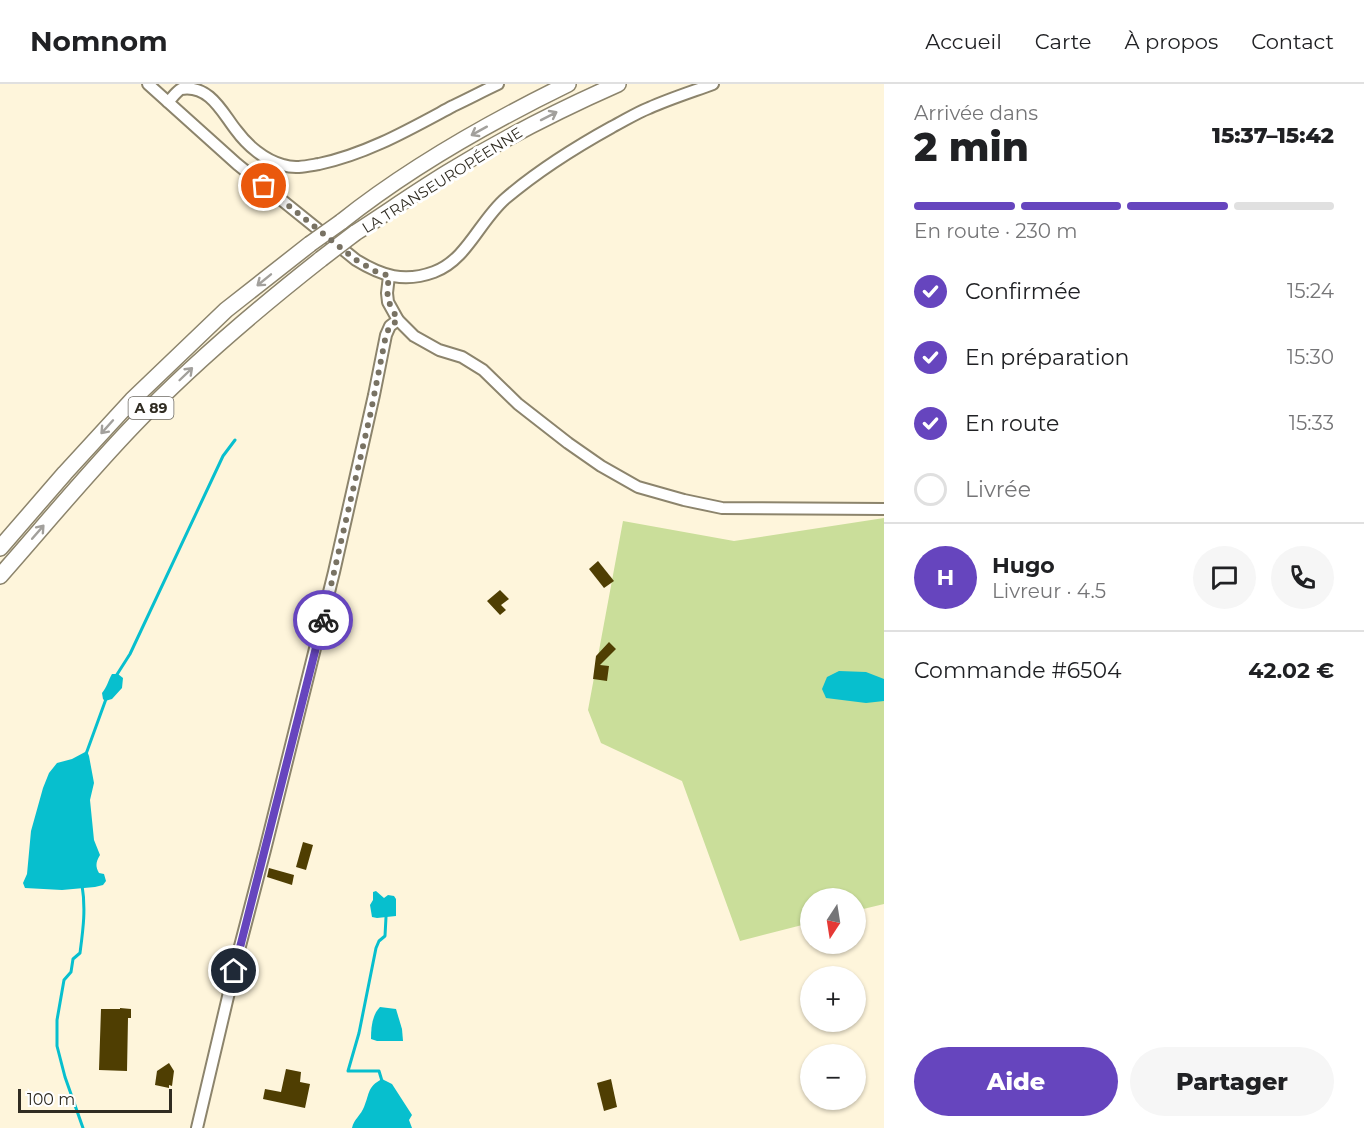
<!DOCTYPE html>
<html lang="fr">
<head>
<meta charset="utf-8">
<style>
	body { margin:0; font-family:Montserrat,sans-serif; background:#f6f6f6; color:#202124; height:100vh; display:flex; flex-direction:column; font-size:22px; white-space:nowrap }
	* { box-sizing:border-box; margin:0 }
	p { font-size:20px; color:#757577 }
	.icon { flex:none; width:33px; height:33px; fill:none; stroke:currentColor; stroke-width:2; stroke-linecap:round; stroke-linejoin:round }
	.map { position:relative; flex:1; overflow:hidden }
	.sheet { display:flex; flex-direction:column; background:#fff; width:480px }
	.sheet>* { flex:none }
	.needle { width:39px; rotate:192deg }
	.tools { position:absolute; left:800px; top:804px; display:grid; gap:12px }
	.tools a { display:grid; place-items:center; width:66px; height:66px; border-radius:50%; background:#fff; box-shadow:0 2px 4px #0004; font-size:30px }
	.scale { position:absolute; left:18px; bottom:15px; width:154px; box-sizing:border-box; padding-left:6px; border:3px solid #302c22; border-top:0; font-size:16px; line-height:21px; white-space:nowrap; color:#302c22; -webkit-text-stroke:4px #fff; paint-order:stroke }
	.pin { position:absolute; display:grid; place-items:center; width:51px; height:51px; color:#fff; margin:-26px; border:3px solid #fff; border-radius:50%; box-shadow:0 2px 6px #0007 }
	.courier { position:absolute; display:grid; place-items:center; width:60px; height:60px; margin:-30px; border:4px solid #6645be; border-radius:50%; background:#fff; color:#222; box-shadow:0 2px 8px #0007 }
	.summary em { font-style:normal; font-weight:800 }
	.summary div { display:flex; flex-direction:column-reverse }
	.summary { display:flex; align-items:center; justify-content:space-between; height:102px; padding:0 30px }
	h1 { font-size:39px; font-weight:800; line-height:45px }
	.bar { display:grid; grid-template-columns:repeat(4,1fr); gap:9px 6px; align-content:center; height:72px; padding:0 30px }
	.bar i { height:8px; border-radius:4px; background:#e0e0e0 }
	.bar .selected { background:#6645be }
	.bar p { grid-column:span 4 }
	.line { display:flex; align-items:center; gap:15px; padding:0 30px; border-top:2px solid #e0e0e0 }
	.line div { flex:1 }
	.round { display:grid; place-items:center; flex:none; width:63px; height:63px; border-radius:32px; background:#f6f6f6 }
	ol { padding:0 30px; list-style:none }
	li { display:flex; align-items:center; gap:18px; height:66px }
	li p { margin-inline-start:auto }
	li .icon { padding:6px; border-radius:50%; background:#6645be; color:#fff; stroke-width:4 }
	li:last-child { color:#757577 }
	li i { width:33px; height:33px; border:3px solid #e0e0e0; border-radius:50% }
	.primary-button { display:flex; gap:12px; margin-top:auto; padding:12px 30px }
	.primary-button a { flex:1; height:69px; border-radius:36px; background:#6645be; color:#fff; font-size:24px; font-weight:800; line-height:69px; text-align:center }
	.primary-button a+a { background:#f6f6f6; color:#202124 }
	header { display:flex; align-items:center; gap:36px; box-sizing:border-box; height:84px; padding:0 30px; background:#fff; border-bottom:2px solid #e0e0e0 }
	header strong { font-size:28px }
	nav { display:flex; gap:33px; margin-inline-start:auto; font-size:21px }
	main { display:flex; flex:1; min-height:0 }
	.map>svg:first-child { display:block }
</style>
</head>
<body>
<header>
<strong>Nomnom</strong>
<nav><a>Accueil</a><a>Carte</a><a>À propos</a><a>Contact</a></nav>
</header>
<main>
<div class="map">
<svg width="884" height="1044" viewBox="0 0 884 1044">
	<rect width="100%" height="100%" fill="#fef5db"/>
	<path fill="#cade9a" d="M884 434V820L855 827V814H810V839L740 857 682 697 601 659 588 626 623 437 734 457Z"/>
	<g fill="#07bfce">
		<path d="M839 587 866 588 884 595V617L866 619 826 614 822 605 827 593Z"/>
		<path d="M112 590H118L123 594 122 604 112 615 105 617 103 615 102 609C107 603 108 597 112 590Z"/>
		<path d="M87 667 89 672 94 699 90 716 94 756 100 771C96 778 95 782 99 789L104 790 106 797 103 801 95 803 62 806 25 804 23 799 27 790 31 747 43 704 49 689 57 679 72 675Z"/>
		<path d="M376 807 384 814 388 811 394 812 396 815V832L377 834 372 833 370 821 373 816V808Z"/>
		<path d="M380 923 396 925 402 945 403 957H377L371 955C371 944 372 931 380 923Z"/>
		<path d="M382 995 392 1000 412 1031 409 1036 412 1044H352C354 1035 361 1031 364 1023 370 1009 367 1003 382 995Z"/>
	</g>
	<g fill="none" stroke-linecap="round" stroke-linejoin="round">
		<g stroke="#07bfce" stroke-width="3">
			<path d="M116 592 130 570 223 372 235 356"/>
			<path d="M86 670 106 615"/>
			<path d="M82 801C86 825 83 846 80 869L73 875 71 888 64 896 57 936V962L65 993 83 1044"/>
			<path d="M382 997 379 987H348L359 949 376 864 379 857 385 852 386 833"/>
		</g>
	</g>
	<g fill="#4f3e02">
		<path d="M598 477 614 497 604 504 589 485Z"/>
		<path d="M500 506 509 515 501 521 506 526 500 531 487 517Z"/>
		<path d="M609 558 616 565 600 581 609 582 607 597 593 595 596 572Z"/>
		<path d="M303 758 313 761 306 786 296 783Z"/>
		<path d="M269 784 294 791 292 801 267 793Z"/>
		<path d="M120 924 131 925V934H128L127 987 99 986 101 925H120Z"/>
		<path d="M169 979 174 987 172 1002 169 1001V1004L155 1001 157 987Z"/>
		<path d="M286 985 301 988 300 998 310 1000 305 1024 263 1015 265 1005 281 1008Z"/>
		<path d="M611 995 617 1023 604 1027 597 999Z"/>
	</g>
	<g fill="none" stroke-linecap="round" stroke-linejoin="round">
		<g stroke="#8c846c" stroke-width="14">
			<g id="minor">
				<path d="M148 0 237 80 356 176C382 192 404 199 434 188 467 176 480 136 506 114 539 86 574 64 612 43 624 37 636 29 649 24 669 15 691 8 713 0"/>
				<path d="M168 18C172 14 176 8 181 5 210 0 223 30 236 46 247 61 264 76 283 81 295 85 307 82 319 80 367 70 410 45 453 22 468 15 483 7 498 0"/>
				<path d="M389 192 387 209 388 218 398 236 414 252 439 266 462 273 483 286 518 320 568 359 601 382 638 403 684 416 722 424 884 425"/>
				<path d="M197 1044 239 866 265 766 334 488 374 311 386 251 390 242 398 236"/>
			</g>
		</g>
		<g stroke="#8c846c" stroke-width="18">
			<g id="highway">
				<path d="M341 138C410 83 488 39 568 0"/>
				<path d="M355 149C386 129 416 108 447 89 502 55 559 26 618 0"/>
				<path d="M0 464 65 389 132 316 226 226 310 160"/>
				<path d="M0 492C44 442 87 390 133 342 191 281 255 227 321 175"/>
			</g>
		</g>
		<use href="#minor" stroke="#fff" stroke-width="10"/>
		<use href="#highway" stroke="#fff" stroke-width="15"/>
		<g stroke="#8c846c" stroke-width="18" stroke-linecap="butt">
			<g id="highway-bridge">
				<path d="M310 160 341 138"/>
				<path d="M321 175 355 149"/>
			</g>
		</g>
		<use href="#highway-bridge" stroke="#fff" stroke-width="15"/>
	</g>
	<defs><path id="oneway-shaft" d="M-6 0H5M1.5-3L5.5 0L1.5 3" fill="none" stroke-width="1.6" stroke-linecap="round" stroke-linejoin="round" transform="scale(1.5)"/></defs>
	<g stroke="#a2a09c">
		<use href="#oneway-shaft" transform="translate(549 32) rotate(-27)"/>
		<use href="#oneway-shaft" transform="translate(479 47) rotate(151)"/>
		<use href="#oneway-shaft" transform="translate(264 196) rotate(141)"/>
		<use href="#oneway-shaft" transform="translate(186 290) rotate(-44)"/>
		<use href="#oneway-shaft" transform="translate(107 343) rotate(132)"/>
		<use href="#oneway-shaft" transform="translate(38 448) rotate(-49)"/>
	</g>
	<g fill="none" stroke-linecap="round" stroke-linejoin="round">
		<path stroke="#787263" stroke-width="6" stroke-dasharray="0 10.8" d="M264 102 356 176 375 187 389 192C386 215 387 216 398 236L390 242 386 251 370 332 323 536"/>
		<path stroke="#6645be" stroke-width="8" d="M234 887 323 536"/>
	</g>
	<g text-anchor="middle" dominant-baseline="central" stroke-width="6" stroke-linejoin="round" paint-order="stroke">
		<rect fill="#fff" stroke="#6e6b64" stroke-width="1.5" x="128.5" y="313" width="45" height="22" rx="4.5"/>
		<g font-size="14" font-weight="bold" fill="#302c22">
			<text x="151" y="324">A 89</text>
		</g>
		<g font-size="15" fill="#302c22" stroke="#fff">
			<text transform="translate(442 96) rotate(-32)">LA TRANSEUROPÉENNE</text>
		</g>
	</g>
</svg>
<div class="tools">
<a><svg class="needle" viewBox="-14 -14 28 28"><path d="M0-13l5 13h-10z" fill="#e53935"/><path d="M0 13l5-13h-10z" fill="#757577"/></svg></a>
<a>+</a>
<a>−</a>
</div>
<div class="scale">100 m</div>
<div class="pin" style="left:264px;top:102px;background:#ea580c"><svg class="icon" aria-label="bag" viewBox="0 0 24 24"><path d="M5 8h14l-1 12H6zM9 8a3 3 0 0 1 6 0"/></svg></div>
<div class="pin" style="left:234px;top:887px;background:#1f2937"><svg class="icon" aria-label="home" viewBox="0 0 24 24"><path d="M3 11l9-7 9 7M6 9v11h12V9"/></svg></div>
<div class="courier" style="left:323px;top:536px"><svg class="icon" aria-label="bike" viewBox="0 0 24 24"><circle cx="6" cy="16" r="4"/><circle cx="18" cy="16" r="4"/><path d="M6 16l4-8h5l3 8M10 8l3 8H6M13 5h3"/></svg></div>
</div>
<section class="sheet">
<div class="summary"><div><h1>2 min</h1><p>Arrivée dans</p></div><em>15:37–15:42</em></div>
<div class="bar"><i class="selected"></i><i class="selected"></i><i class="selected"></i><i></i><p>En route · 230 m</p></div>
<ol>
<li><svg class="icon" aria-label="check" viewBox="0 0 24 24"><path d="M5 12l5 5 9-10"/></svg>Confirmée<p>15:24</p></li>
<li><svg class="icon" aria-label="check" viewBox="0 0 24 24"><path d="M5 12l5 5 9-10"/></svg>En préparation<p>15:30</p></li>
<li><svg class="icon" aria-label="check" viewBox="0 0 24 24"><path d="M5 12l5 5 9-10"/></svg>En route<p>15:33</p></li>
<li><i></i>Livrée</li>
</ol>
<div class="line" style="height:108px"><b class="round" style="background:#6645be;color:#fff">H</b><div><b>Hugo</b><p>Livreur · 4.5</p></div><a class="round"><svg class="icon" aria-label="chat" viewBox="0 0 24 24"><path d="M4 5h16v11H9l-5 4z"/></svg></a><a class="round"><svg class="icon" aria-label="phone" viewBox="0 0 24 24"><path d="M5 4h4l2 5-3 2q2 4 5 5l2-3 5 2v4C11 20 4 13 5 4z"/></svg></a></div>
<div class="line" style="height:78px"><div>Commande #6504</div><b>42.02 €</b></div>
<div class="primary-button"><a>Aide</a><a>Partager</a></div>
</section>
</main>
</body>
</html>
